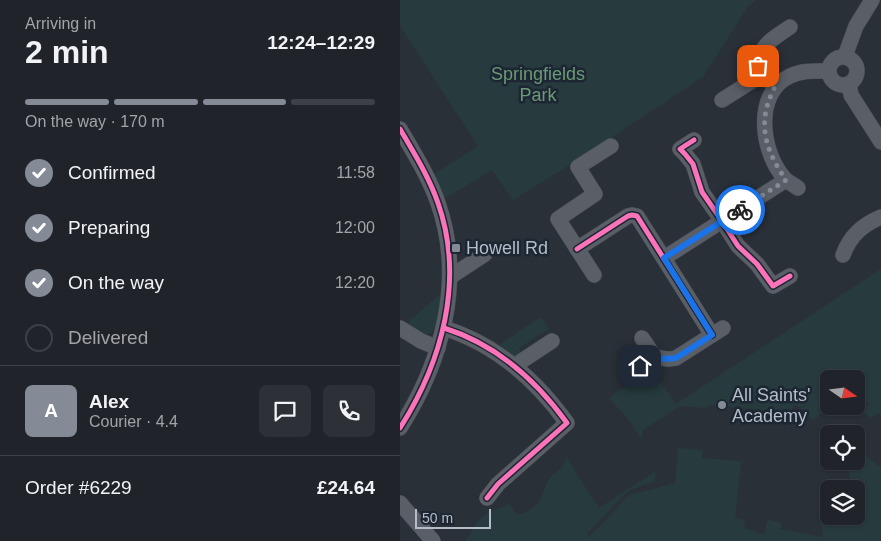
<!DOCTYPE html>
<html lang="en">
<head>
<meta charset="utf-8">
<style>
	body { margin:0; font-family:Helvetica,sans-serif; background:#2d3036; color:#f1f3f6; height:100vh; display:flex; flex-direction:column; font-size:19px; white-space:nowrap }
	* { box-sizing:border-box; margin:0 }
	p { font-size:16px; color:#a2a4a8 }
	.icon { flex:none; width:28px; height:28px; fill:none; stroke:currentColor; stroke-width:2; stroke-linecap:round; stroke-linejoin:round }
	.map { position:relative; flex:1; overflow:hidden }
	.side { display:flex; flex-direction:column; background:#20242a; width:400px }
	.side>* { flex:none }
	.needle { width:32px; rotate:104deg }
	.buttons { position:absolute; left:420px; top:370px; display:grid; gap:10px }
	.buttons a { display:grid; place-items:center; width:45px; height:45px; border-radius:8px; background:#20242a; box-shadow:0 1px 4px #0004,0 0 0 1px #3d4147; font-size:25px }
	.scale { position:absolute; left:15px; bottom:12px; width:76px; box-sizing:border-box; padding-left:5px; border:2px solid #b4bcc9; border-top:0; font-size:14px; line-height:18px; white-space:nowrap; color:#b4bcc9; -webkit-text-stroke:4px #1d2633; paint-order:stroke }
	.pin { position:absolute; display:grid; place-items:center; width:42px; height:42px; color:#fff; margin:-21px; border-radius:10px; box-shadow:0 2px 8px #0006 }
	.courier { position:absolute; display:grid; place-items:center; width:50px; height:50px; margin:-25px; border:4px solid #1a73e8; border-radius:50%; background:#fff; color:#222; box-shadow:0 1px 6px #0007 }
	.overview em { font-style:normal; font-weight:800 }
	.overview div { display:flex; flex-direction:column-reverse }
	.overview { display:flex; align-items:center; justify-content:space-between; height:85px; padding:0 25px }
	h1 { font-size:32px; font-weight:800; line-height:38px }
	.bar { display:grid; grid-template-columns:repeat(4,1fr); gap:8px 5px; align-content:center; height:60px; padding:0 25px }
	.bar i { height:6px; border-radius:4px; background:#3d4147 }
	.bar .current { background:#848b96 }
	.bar p { grid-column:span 4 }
	.line { display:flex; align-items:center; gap:12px; padding:0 25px; border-top:1px solid #3d4147 }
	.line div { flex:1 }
	.round { display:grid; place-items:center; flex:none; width:52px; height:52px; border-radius:8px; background:#2d3036 }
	ol { padding:0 25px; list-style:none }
	li { display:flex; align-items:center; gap:15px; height:55px }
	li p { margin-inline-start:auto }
	li .icon { padding:5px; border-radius:50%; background:#848b96; color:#fff; stroke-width:4 }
	li:last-child { color:#a2a4a8 }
	li i { width:28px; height:28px; border:2px solid #3d4147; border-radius:50% }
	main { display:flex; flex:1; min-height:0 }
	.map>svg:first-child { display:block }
</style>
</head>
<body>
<main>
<section class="side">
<div class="overview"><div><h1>2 min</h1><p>Arriving in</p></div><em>12:24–12:29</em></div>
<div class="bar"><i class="current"></i><i class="current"></i><i class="current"></i><i></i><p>On the way · 170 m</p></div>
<ol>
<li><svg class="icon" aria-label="check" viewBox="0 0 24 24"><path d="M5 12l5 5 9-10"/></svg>Confirmed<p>11:58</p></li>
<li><svg class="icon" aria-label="check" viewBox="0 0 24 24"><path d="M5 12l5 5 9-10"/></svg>Preparing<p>12:00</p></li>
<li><svg class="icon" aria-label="check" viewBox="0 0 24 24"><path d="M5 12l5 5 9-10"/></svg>On the way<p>12:20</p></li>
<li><i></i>Delivered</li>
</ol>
<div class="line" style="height:90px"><b class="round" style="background:#848b96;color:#fff">A</b><div><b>Alex</b><p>Courier · 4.4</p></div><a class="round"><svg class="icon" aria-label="chat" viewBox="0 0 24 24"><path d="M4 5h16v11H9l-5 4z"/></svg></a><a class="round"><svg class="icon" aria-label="phone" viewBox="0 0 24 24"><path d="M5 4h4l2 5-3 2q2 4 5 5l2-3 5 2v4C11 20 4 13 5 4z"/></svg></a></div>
<div class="line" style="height:65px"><div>Order #6229</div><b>£24.64</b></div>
</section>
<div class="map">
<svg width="481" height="541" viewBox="0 0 481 541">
	<rect width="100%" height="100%" fill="#2a3038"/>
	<g fill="#273a3e">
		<path d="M0 0H356L347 8 303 77 162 170 113 200 92 170 38 203 28 178 78 146 0 26Z"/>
		<path d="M481 269V415L479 413 471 418 463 412 469 404 456 394V379H429V403L414 421 400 407 394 405 388 418 380 415 374 411 308 405 307 408 280 406 243 430 241 439 229 420 209 398 251 368 276 404Z"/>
		<path d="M41 293C40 304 40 340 22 334 17 332 10 328 5 325Z"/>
		<path d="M141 317 149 329 119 348 122 354 109 363 91 350Z"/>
		<path d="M278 448 303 450 302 458 341 461 335 518 345 520 344 528 364 534 368 519 382 523 380 529 423 537 419 515 424 493 429 491V516H456V489H451L448 461H456V450L481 467V541H65C73 530 75 521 87 513 94 509 102 509 109 503L114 511 119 515C128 512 139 506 142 496 145 490 145 483 150 478 158 469 163 471 166 457L199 508 256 471 255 481 228 491 187 534 189 537 229 495 275 483Z"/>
	</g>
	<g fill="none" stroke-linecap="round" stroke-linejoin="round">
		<g stroke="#484c53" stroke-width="16">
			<g id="minor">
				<path d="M445 56 456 26 472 0"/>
				<circle cx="443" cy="71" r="14"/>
				<path d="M449 84 451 95 481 142"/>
				<path d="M376 85 360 76C356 47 368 42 390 27"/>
				<path d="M322 100 360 76"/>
				<path d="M0 129C14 153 29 177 38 203 65 280 42 362 0 428"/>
				<path d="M294 140 280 149 285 154 293 164 302 192 322 221 338 246 357 264 373 286 390 276"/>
				<path d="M398 188C394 185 388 182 385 179 361 153 353 93 390 76 402 70 415 71 428 71"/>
				<path d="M177 249 228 216 232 215 237 216 312 335"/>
				<path d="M443 255C450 236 462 225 481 217"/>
				<path d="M264 258 386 180"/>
				<path d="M194 275 158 219 195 194 178 167 211 146"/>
				<path d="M50 277 85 254"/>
				<path d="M0 328 21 341 38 348"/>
				<path d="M44 328C95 344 136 380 167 423L98 484 87 498"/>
				<path d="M242 338 254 356C262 359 268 360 276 358L323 328"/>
				<path d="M114 366 152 341"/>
				<path d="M240 366 254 356"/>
				<path d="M0 503 33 541"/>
			</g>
		</g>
		<use href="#minor" stroke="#5a5e66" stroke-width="15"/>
		<g stroke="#1d2633" stroke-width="8">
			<g id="cycleway">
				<path d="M0 129C14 153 29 177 38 203 65 280 42 362 0 428"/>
				<path d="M294 140 280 149 285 154 293 164 302 192 322 221 338 246 357 264 373 286 390 276"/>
				<path d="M177 249 228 216 232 215 237 216 312 335"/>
				<path d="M44 328C95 344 136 380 167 423L98 484 87 498"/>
			</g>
		</g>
		<use href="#cycleway" stroke="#fb73b8" stroke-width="5"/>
	</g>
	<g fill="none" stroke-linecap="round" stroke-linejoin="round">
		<path stroke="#848b96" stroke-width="5" stroke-dasharray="0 9" d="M340 210 386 180C364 148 356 121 376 85L360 76 358 66"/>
		<path stroke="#1a73e8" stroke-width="6" d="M240 366 254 356 263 359 276 358 312 335 264 258 340 210"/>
	</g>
	<g fill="#848b96" stroke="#1d2633" stroke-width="2">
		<rect x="51" y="243" width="10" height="10" rx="2.5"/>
		<circle cx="322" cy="405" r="5"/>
	</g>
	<g text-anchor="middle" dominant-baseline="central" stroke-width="5" stroke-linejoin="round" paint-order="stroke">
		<g font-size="18" fill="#6b9a76" stroke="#1d2633">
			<text x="138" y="74">Springfields<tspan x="138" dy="21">Park</tspan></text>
		</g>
		<g font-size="18" fill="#b4bcc9" stroke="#1d2633" text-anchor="start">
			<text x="66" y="248">Howell Rd</text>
			<text x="332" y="395">All Saints'<tspan x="332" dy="21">Academy</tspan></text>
		</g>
	</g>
</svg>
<div class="buttons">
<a><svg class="needle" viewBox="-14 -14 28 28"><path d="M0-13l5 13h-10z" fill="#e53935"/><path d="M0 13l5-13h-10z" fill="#a2a4a8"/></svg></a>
<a><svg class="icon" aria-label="locate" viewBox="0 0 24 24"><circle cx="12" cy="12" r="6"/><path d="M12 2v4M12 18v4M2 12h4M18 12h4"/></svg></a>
<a><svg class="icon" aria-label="layers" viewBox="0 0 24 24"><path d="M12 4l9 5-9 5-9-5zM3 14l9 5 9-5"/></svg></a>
</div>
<div class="scale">50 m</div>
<div class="pin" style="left:358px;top:66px;background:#ea580c"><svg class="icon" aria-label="bag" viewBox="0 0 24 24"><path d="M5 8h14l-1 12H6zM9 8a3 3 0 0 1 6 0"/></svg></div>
<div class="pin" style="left:240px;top:366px;background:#1f2937"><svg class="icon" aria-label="home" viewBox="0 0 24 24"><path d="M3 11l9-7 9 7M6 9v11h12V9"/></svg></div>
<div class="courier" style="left:340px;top:210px"><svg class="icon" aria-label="bike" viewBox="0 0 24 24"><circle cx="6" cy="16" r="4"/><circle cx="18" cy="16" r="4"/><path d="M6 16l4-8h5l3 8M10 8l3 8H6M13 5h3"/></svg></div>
</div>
</main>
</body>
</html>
